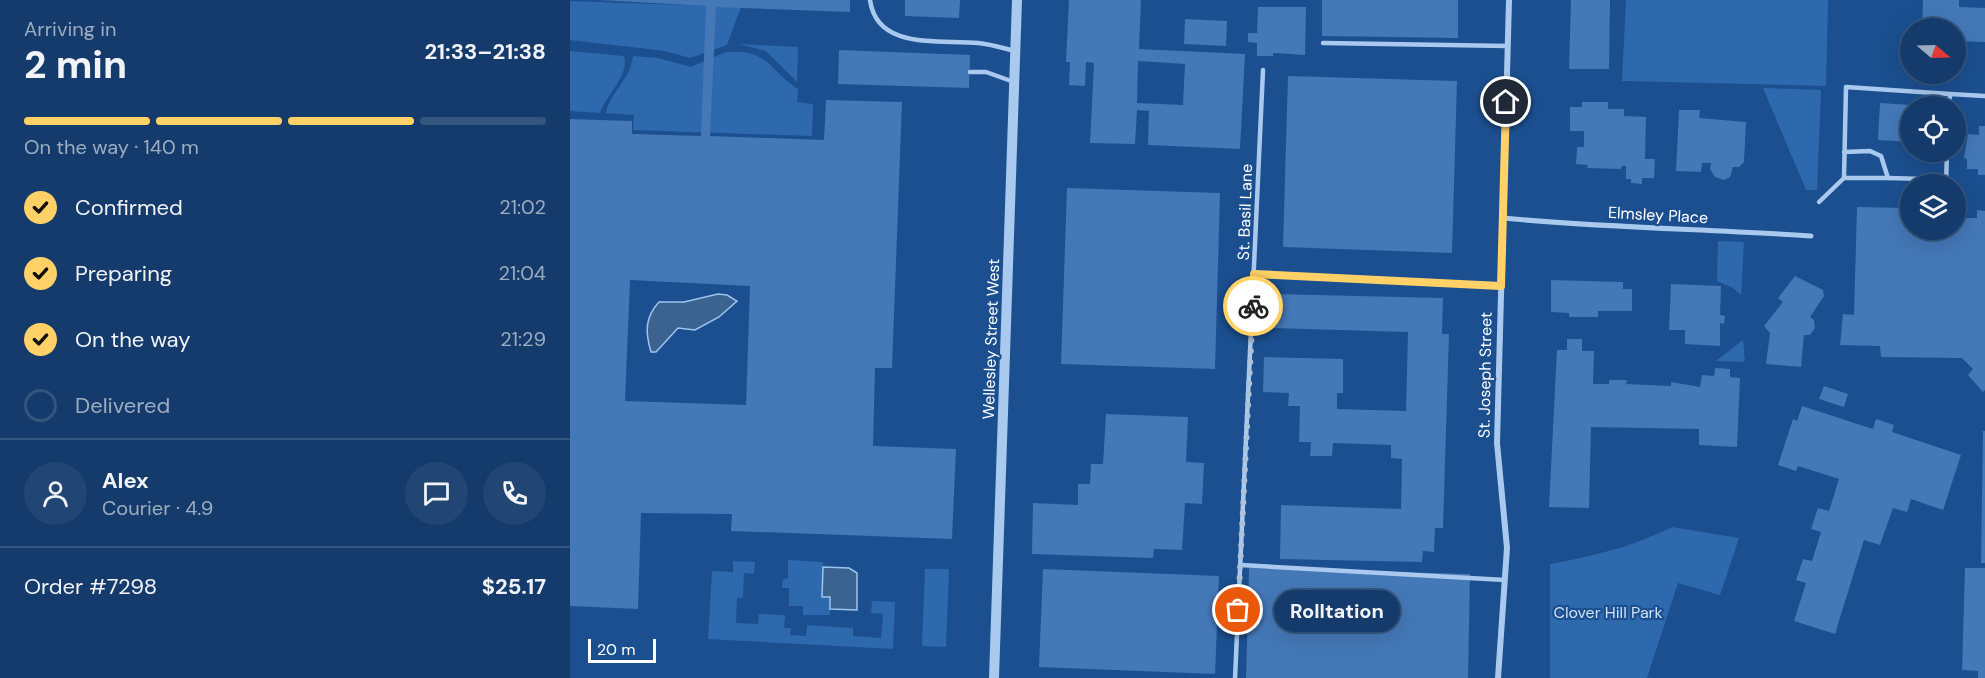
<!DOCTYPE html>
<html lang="en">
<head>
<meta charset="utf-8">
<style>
	body { margin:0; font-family:"DM Sans",sans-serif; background:#214673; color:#f1f3f6; height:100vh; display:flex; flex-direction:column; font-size:22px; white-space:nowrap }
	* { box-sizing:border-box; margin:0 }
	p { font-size:20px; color:#9dadc1 }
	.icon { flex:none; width:33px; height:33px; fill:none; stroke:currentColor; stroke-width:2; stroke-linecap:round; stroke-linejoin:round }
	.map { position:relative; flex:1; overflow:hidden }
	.sheet { display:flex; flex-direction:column; background:#143b6b; width:570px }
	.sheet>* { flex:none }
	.needle { width:39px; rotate:109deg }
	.controls { position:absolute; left:1330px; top:18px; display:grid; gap:12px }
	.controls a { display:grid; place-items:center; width:66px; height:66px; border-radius:50%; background:#143b6b; box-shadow:0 6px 24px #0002,0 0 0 2px #33557e; font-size:30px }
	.scale { position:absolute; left:18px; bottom:15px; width:68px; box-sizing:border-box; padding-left:6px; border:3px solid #fff; border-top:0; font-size:16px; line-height:21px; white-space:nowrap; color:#fff; -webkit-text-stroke:4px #1b4f8f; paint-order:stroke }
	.pin { position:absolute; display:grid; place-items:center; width:51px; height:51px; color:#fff; margin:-26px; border:3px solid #fff; border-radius:50%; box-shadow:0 2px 6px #0007 }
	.courier { position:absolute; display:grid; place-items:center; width:60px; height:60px; margin:-30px; border:4px solid #ffd166; border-radius:50%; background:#fff; color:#222; box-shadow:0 2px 8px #0007 }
	.bubble { position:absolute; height:42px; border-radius:21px; background:#143b6b; box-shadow:0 6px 24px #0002,0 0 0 2px #33557e; font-size:20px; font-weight:700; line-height:42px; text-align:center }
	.head em { font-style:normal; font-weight:700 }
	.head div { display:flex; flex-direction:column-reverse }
	.head { display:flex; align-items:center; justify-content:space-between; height:102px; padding:0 24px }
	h1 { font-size:39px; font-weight:700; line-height:45px }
	.bar { display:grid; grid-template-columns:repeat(4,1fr); gap:9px 6px; align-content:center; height:72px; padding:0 24px }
	.bar i { height:8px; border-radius:4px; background:#33557e }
	.bar .active { background:#ffd166 }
	.bar p { grid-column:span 4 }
	.line { display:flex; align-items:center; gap:15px; padding:0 24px; border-top:2px solid #33557e }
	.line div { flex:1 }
	.round { display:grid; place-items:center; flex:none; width:63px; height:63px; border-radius:32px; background:#214673 }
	ol { padding:0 24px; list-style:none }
	li { display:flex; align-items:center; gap:18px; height:66px }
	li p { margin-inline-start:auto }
	li .icon { padding:6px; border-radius:50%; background:#ffd166; color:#111; stroke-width:4 }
	li:last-child { color:#9dadc1 }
	li i { width:33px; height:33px; border:3px solid #33557e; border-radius:50% }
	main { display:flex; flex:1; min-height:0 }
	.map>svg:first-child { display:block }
</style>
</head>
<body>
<main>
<section class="sheet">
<div class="head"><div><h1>2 min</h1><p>Arriving in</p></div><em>21:33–21:38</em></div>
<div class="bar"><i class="active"></i><i class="active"></i><i class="active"></i><i></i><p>On the way · 140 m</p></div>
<ol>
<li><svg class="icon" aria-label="check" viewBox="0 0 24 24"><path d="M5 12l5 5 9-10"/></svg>Confirmed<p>21:02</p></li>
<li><svg class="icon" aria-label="check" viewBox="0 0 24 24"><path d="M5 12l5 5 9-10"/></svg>Preparing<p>21:04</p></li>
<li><svg class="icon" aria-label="check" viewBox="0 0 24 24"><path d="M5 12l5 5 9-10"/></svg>On the way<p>21:29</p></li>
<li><i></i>Delivered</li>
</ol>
<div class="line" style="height:108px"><a class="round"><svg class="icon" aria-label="person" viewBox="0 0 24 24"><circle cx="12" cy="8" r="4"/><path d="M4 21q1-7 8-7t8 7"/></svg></a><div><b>Alex</b><p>Courier · 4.9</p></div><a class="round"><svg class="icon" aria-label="chat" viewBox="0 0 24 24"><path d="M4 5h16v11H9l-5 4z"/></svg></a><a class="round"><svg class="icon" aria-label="phone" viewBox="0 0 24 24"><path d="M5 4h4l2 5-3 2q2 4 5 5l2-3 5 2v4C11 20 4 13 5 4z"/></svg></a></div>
<div class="line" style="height:78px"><div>Order #7298</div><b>$25.17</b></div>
</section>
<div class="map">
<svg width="1415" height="678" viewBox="0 0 1415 678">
	<rect width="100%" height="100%" fill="#1b4f8f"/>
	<g fill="#2e69ad">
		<path d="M1056 0H1258L1256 86 1052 81Z"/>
		<path d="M0 1 171 7 157 45 120 58 95 51 0 40Z"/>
		<path d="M169 44 228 47 227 82 196 51Z"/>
		<path d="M0 51 54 56C60 75 36 95 30 113L0 111Z"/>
		<path d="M156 52C200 49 197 69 228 89L227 102 243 104 242 136 63 130 64 115 36 113C40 92 60 81 63 56L88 58 121 67Z"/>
		<path d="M1193 88 1251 90 1247 190H1236Z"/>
		<path d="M1148 241 1174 242 1171 295 1163 288 1147 281Z"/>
		<path d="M1173 340 1175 361 1172 362 1146 361Z"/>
		<path d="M1102 527 1169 538 1150 595 1108 583 1077 678H980V564C1023 556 1063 547 1102 527Z"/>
		<path d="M218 560 253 562 252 596 261 597 260 615H233V606H219V588H212L213 579 218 578Z"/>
		<path d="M163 561 185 562 184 574 174 573 173 598H167L166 623 188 624 189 614 215 615 214 628H221L220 635 236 636 237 625 283 628V636L311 638 313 614 301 613 302 601 325 602 323 649 138 639 142 571 163 572Z"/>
		<path d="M355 569H379L376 647 352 646Z"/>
	</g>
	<g fill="#3c6290" stroke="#9cc4f0" stroke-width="1.5">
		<path d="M148 294 157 295 167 301 149 317 125 330 108 328 86 352H81C75 332 75 317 89 302H114Z"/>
		<path d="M253 567 279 568 287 573V610L260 609V597H252Z"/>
	</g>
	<g fill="#4478b7" fill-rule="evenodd">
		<path d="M29 0H280V12L146 7 140 136 254 140 256 100 332 102 322 368H305L303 446 386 449 382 539 161 531 162 514 71 513 68 609 0 606V119L62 121V134L131 136 136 6ZM60 280 180 286 176 405 55 401Z"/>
		<path d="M335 0H390L389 18 335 16Z"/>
		<path d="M499 0H571L569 49 675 54 670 149 578 145 579 111 567 110 565 144 520 143 524 63 516 62 515 86 499 85 500 62H496ZM568 61 615 64 613 105 567 103Z"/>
		<path d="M752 0H888V38L752 36Z"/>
		<path d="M1001 0H1040L1039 69H999Z"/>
		<path d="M1353 0H1389V7L1415 8V42L1386 41V28H1352Z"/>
		<path d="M688 7H736L735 55 703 53V56H687V43L678 42V33H687Z"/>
		<path d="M615 19 657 21 656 46 614 44Z"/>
		<path d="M269 50 400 55 399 88 268 84Z"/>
		<path d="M718 76 887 81 882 253 713 247Z"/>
		<path d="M1012 102H1038V109H1054V116L1076 117 1075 159H1085L1084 178H1072V184L1061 183V179H1056V166H1052L1051 169 1017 168 1018 165 1006 164 1007 147H1014V131H1000V107H1012Z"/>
		<path d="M1310 103 1341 105V142L1308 140Z"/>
		<path d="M1109 110H1130L1129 118 1176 122 1174 162 1169 167H1163L1160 177 1154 180 1145 177 1140 169 1141 163H1132L1131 172 1106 171Z"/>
		<path d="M1409 126H1415V175H1408V169H1397V159L1394 158 1398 134 1409 135Z"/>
		<path d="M497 188 650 193 645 369 491 364Z"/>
		<path d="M1287 207 1334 208V216H1341V230H1386V218H1407V210L1415 211V390L1413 392 1398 375 1403 369 1392 358 1311 357 1310 346 1270 345 1273 314 1284 315Z"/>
		<path d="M1225 276 1253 290 1254 296 1240 317 1244 320 1245 328 1240 335H1234L1231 367 1196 364 1200 333 1194 326 1213 302 1208 298Z"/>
		<path d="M981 280 1053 282V289H1062V311H1028V317H999V313L981 312Z"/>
		<path d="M1101 284 1151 286 1150 315 1155 316 1154 324 1150 323V346L1115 344V330H1099Z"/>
		<path d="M703 294 873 298 872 334H879L873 528H865L864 552 853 551 852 562 710 559 711 505 831 509 832 459 821 458V445L763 443 762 456H740L741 442H729L730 406H718L719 393 693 392 694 357 773 359V393H767V409L836 411 838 332 702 328Z"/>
		<path d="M997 339H1012V351H1024L1023 384H1039V380H1057L1056 384 1101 386V382L1130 387 1132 375 1144 376 1145 368 1160 369V377L1170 378 1167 447 1129 445V429L1021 427 1019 508 979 507 987 350H997Z"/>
		<path d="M1254 386 1278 394 1274 407 1249 399Z"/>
		<path d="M1232 406 1303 429 1306 419 1324 425 1322 432 1391 455 1373 510 1341 499 1337 512 1323 508 1310 545 1294 540 1265 634 1224 621 1236 583 1226 580 1233 559 1242 561 1251 532 1241 529 1248 508 1259 511 1269 479 1228 466 1226 471 1208 465 1223 419 1227 421Z"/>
		<path d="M536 414 618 417 616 462 634 463 632 504 615 503 612 550 584 549 583 558 462 554 463 503 508 505V484H520L521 464H533Z"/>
		<path d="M1413 431H1415V563H1411Z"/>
		<path d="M679 568 900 574 898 678H676Z"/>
		<path d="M1395 568H1415V678H1408V671L1392 670Z"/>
		<path d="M473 569 649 576 645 674 469 667Z"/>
	</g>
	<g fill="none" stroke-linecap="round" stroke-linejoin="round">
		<g stroke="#a9c9ee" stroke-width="4.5">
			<path d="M300 0C307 51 370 39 408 43 420 44 433 48 445 51"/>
			<path d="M753 43 938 46"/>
			<path d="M400 72H416L444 82"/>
			<path d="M1379 106 1380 94 1415 96"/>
			<path d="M1274 152 1300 151 1311 156 1318 178H1274L1276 87 1380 94"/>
			<path d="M1318 178 1355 179"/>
			<path d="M1376 184 1377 152"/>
			<path d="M1249 202 1274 178"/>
			<path d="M684 274 931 286"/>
			<path d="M671 565 935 580"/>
			<path d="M665 678 693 70"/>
		</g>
		<path stroke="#a9c9ee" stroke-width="5" d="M933 218C1036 228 1138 229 1241 236"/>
		<path stroke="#a9c9ee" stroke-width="6" d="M928 678 937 548 927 443 939 0"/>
		<path stroke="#a9c9ee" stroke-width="10" d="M424 678 447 0"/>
	</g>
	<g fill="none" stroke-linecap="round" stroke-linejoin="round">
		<path stroke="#afc1d8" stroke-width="6" stroke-dasharray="0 10.8" d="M668 610 683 306"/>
		<path stroke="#ffd166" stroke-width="8" d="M683 306 684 274 931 286 936 102"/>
	</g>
	<g text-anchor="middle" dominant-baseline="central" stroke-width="4.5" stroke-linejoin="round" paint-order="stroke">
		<g font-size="16" fill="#fff" stroke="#1b4f8f">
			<text transform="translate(675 212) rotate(-88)">St. Basil Lane</text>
			<text transform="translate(1088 215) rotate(3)">Elmsley Place</text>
			<text transform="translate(421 339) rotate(-88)">Wellesley Street West</text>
			<text transform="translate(915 375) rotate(-89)">St. Joseph Street</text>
		</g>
		<g font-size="16" fill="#cfe3fa" stroke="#1b4f8f">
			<text x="1038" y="612">Clover Hill Park</text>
		</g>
	</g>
</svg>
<div class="controls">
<a><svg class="needle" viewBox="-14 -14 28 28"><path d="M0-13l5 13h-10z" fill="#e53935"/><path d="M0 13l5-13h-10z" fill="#9dadc1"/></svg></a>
<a><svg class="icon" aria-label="locate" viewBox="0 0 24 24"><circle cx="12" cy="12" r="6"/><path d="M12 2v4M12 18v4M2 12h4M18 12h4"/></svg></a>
<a><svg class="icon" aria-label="layers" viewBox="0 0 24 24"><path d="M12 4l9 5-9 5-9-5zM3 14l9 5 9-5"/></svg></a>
</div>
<div class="scale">20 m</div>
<div class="pin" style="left:668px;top:610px;background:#ea580c"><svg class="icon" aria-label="bag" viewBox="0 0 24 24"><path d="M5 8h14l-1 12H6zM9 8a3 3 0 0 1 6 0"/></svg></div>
<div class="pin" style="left:936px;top:102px;background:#1f2937"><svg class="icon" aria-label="home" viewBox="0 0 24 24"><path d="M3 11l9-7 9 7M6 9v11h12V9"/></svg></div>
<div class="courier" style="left:683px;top:306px"><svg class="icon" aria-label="bike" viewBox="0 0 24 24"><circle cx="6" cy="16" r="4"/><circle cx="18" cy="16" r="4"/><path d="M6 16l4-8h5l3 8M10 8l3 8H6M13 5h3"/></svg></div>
<div class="bubble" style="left:704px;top:590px;width:126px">Rolltation</div>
</div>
</main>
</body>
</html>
